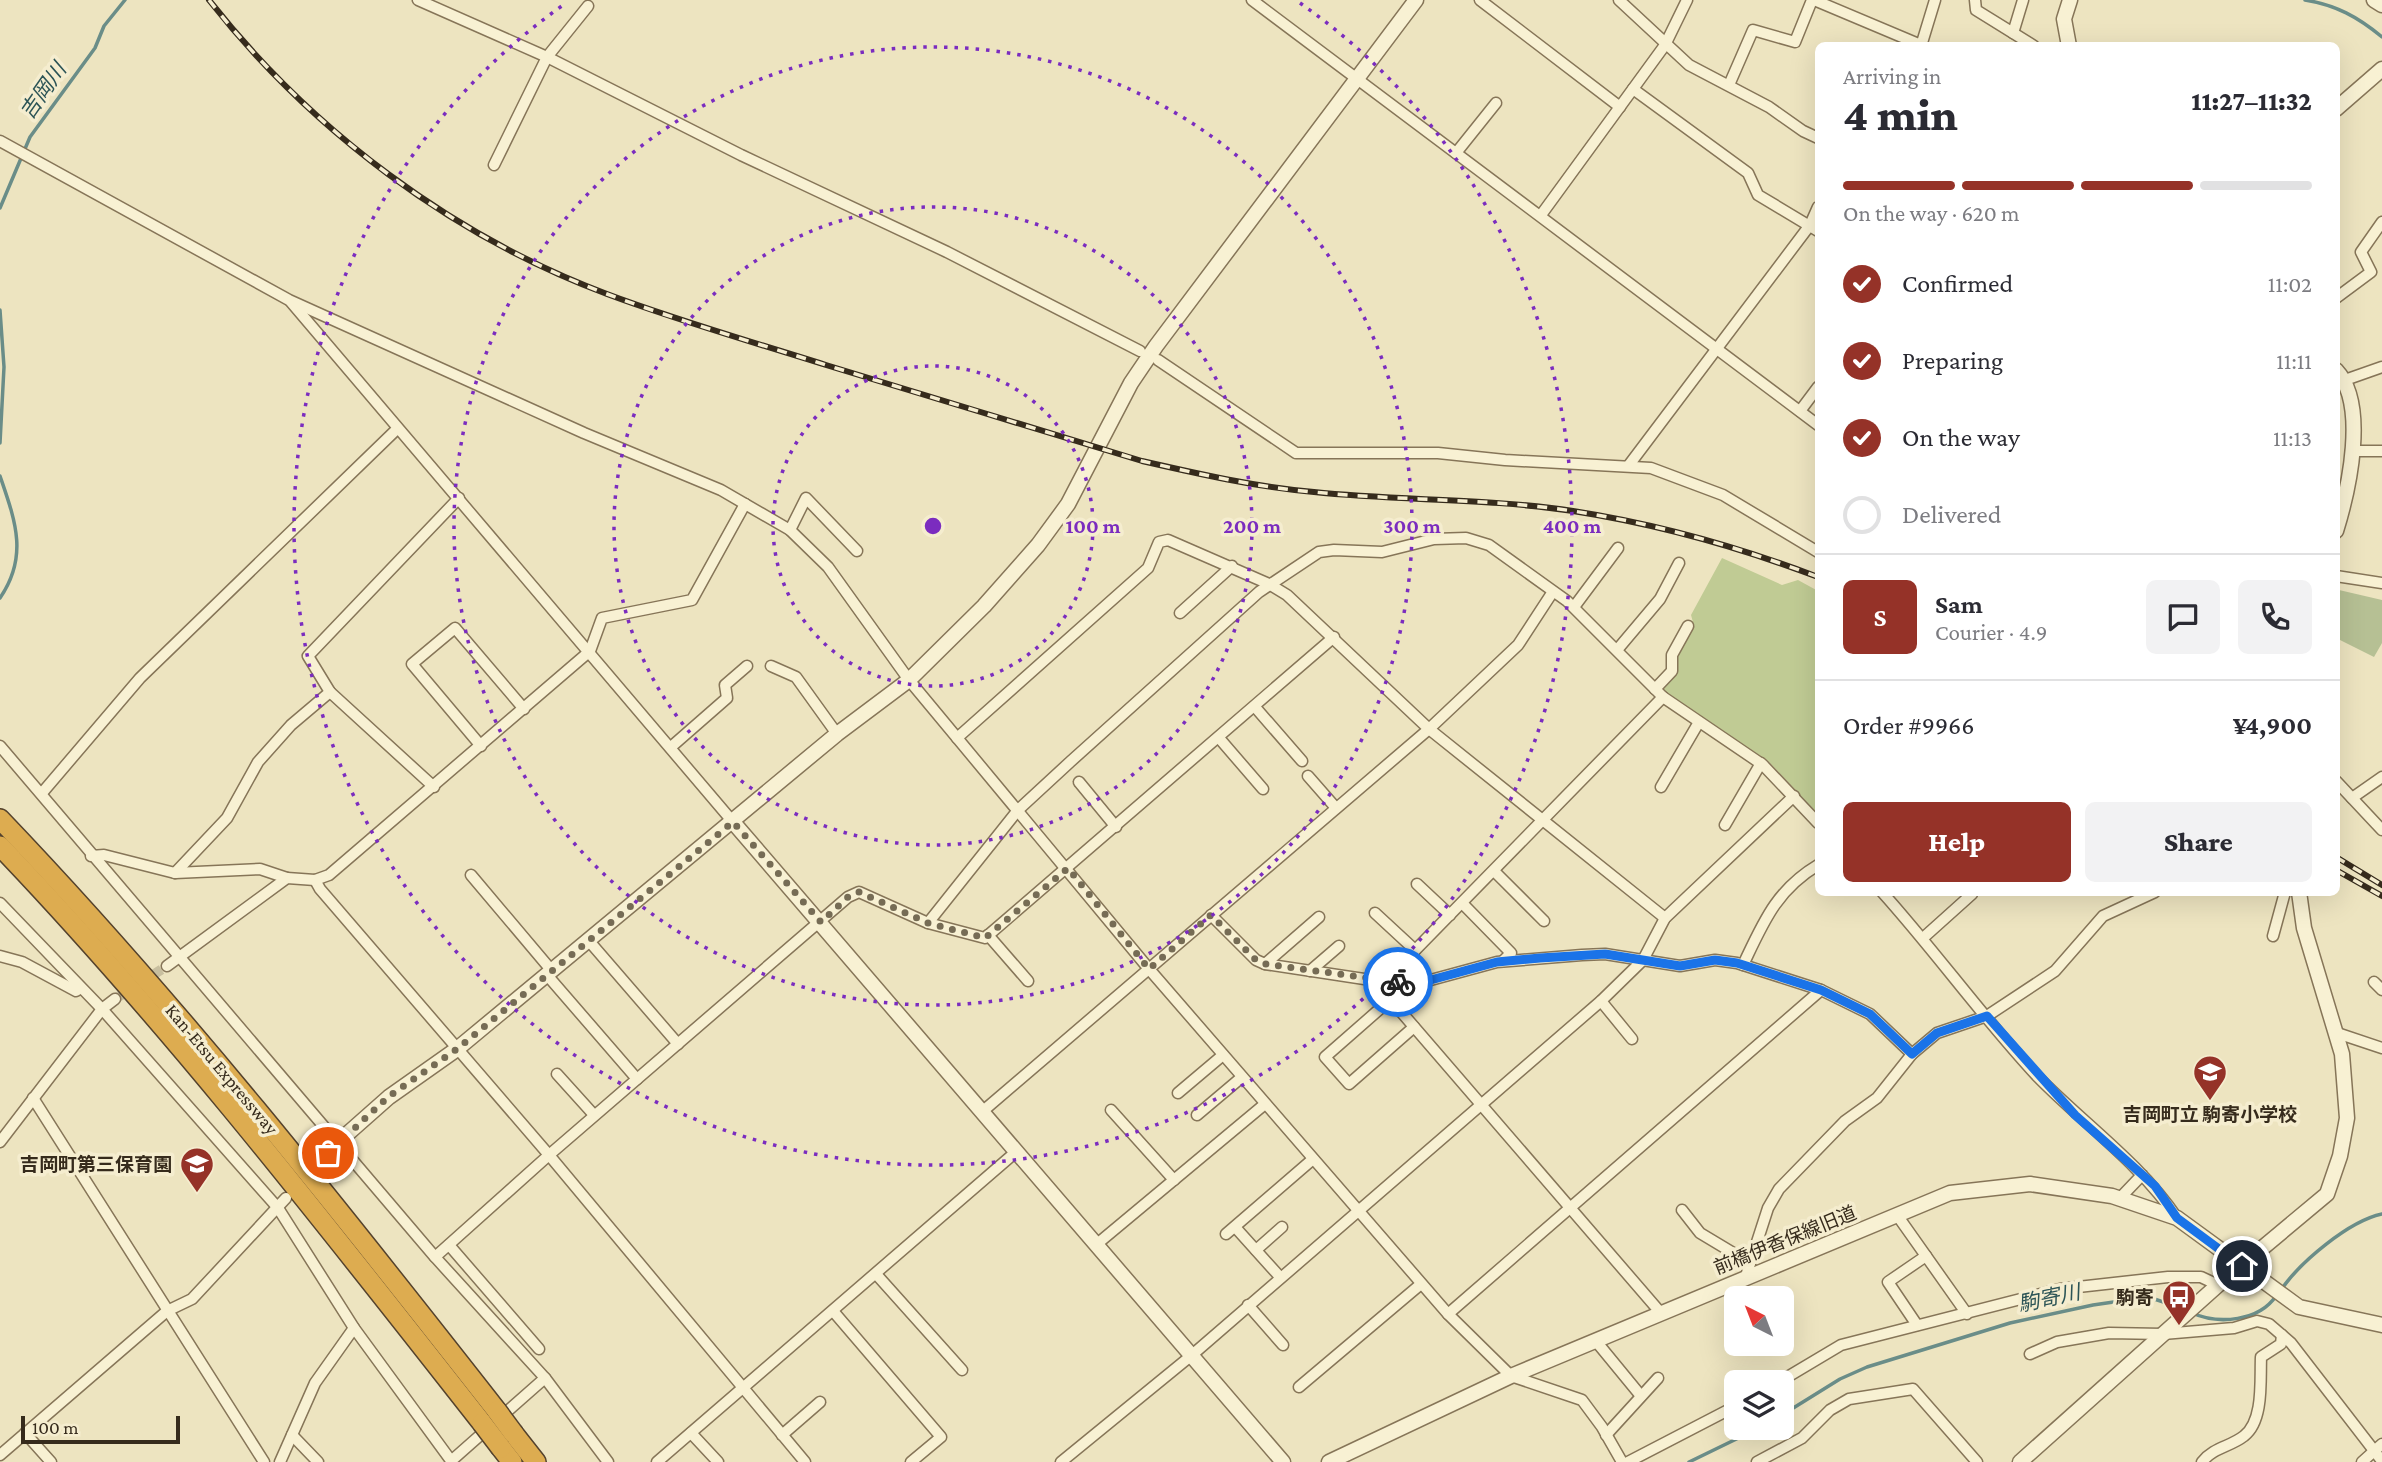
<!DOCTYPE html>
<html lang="en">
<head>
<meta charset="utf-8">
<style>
	body { margin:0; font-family:"Crimson Pro","Noto Sans JP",serif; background:#f2f2f3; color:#2b2b33; height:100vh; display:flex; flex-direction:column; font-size:26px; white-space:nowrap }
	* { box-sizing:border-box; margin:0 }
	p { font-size:23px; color:#7c7c81 }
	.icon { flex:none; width:38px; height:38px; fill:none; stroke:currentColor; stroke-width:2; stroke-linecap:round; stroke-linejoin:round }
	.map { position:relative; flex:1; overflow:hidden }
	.drawer { position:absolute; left:1815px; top:42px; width:525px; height:854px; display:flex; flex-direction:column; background:#fff; border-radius:10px; box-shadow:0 7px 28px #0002 }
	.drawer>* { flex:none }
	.needle { width:46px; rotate:318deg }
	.buttons { position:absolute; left:1724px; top:1286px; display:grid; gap:14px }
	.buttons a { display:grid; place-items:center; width:70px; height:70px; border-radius:10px; background:#fff; box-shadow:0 7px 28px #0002; font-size:35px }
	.scale { position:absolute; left:21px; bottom:18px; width:159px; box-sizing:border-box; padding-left:7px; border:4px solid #362b1c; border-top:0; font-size:19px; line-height:24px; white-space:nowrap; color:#362b1c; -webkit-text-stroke:5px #f5edcf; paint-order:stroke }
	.pin { position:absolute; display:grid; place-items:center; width:60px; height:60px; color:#fff; margin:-30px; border:4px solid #fff; border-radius:50%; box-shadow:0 2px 7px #0007 }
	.courier { position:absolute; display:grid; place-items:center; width:70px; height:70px; margin:-35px; border:5px solid #1a73e8; border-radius:50%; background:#fff; color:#222; box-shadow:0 2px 9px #0007 }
	.summary em { font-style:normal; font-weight:800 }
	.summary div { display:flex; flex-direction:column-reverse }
	.summary { display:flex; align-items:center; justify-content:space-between; height:119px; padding:0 28px }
	h1 { font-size:46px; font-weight:800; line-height:52px }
	.bar { display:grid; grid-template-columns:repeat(4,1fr); gap:10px 7px; align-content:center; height:84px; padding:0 28px }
	.bar i { height:9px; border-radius:5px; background:#e1e1e2 }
	.bar .active { background:#953228 }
	.bar p { grid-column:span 4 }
	.line { display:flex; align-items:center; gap:18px; padding:0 28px; border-top:2px solid #e1e1e2 }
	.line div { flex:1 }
	.round { display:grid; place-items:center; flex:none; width:74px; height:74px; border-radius:10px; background:#f2f2f3 }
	ol { padding:0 28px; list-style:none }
	li { display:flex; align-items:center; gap:21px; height:77px }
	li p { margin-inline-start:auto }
	li .icon { padding:7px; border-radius:50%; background:#953228; color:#fff; stroke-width:4 }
	li:last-child { color:#7c7c81 }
	li i { width:38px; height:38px; border:4px solid #e1e1e2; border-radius:50% }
	.primary-button { display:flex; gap:14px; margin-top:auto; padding:14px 28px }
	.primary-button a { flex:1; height:80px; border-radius:10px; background:#953228; color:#fff; font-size:28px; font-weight:800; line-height:80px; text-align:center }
	.primary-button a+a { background:#f2f2f3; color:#2b2b33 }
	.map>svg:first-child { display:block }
</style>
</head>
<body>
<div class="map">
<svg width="2382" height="1462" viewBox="0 0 2382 1462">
	<rect width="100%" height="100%" fill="#ede4c0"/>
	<path fill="#c0cb94" d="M1722 558 1782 585 1798 580 1818 591 1816 812 1769 762 1663 690 1676 671 1675 655 1694 626 1691 615Z"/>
	<path fill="#b6c094" d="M2339 590 2382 600V643L2374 657 2340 640Z"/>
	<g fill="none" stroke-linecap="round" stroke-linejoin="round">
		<g stroke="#6a8d88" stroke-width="3.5">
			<path d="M2305 0C2336 5 2358 17 2382 37"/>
			<path d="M0 208 30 137 95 48 104 26 125 0"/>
			<path d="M0 310 4 367 0 443"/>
			<path d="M0 476C15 520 29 556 0 598"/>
			<path d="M2281 1290C2300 1262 2349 1221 2382 1214"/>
			<path d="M2192 1313C2219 1325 2259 1321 2276 1296"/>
			<path d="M1782 1415 1840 1379 1867 1367 2010 1323 2093 1305 2148 1297 2185 1309"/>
			<path d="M1689 1462 1759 1428"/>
		</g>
		<g stroke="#c8bf9f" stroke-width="10" stroke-dasharray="10 5" stroke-linecap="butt">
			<path d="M115 999 167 966"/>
			<path d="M307 1176 328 1153"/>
		</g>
		<g stroke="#867558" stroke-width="13">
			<g id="minor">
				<path d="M418 0 547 57 741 155 947 252 1140 351"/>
				<path d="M1252 0 1818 425"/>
				<path d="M1480 0 1620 107"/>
				<path d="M1619 0 1689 65 1769 107 1803 131 1818 138"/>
				<path d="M1814 0 1921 45"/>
				<path d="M1975 0 1976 10 2034 46"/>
				<path d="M2013 33 2023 0"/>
				<path d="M1921 46 1935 0"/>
				<path d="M1729 85 1753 30 1795 42 1812 0"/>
				<path d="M1633 89 1748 173 1758 195 1818 231"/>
				<path d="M0 141 289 300 584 433 721 490 790 530 828 567 909 680 1149 969 1448 1314 1511 1376 1582 1400 1602 1427 1622 1462"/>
				<path d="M1456 153 1496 103"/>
				<path d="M494 165 547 57 588 6"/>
				<path d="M1541 215 1665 45 1687 0"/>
				<path d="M2336 298 2371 272 2361 252 2382 222"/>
				<path d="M291 302 733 822"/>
				<path d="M1158 360 1296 453H1438L1505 460 1651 468 1723 495 1818 552"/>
				<path d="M2345 380 2382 367"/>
				<path d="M1800 411 1818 387"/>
				<path d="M2351 451H2382"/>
				<path d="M1629 465 1810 225 1818 207"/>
				<path d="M790 530 806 498 857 551"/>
				<path d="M2336 576 2382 583"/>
				<path d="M1574 607 1618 548"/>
				<path d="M1180 613 1232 566"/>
				<path d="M1617 650 1660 599 1679 563"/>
				<path d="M771 666 796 677 837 734"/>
				<path d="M1655 689 1672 671V655L1688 626"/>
				<path d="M330 692 434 787"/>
				<path d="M1255 707 1302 761"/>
				<path d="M957 738 1148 568 1159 542 1168 540 1269 584 1287 595 1429 729 1665 918"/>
				<path d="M1219 738 1263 789"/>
				<path d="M0 746 435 1257 545 1378 608 1462"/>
				<path d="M481 746 412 664 455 628 524 709"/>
				<path d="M671 747 727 698 725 685 747 666"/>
				<path d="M1308 776 1336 808"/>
				<path d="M2336 781 2382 830"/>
				<path d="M1079 782 1116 827"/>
				<path d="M1661 787 1699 722"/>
				<path d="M42 793 140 678 397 429"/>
				<path d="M2352 798 2382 777"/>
				<path d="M1725 825 1761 763"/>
				<path d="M91 856 104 855 175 873 260 869 287 878"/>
				<path d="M1494 871 1544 921"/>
				<path d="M175 873 227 818 258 762 291 725 330 692 308 656 459 498"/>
				<path d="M471 875 552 971"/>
				<path d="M315 880 320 889 549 1155 805 1462"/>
				<path d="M1417 884 1450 915"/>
				<path d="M1882 892C1936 952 1983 1018 2038 1077 2084 1124 2140 1163 2177 1218"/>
				<path d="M0 903 102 1009 278 1208 354 1328 452 1462"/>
				<path d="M1462 903 1511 953 1503 961"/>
				<path d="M1375 913 1415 950"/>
				<path d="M1211 915 1256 960 1265 964 1384 982 1427 981 1497 962 1582 955 1605 954 1680 966 1715 960 1737 963 1821 990 1870 1014 1912 1054"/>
				<path d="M928 923 1018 810 1070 762 1259 592 1319 552 1334 550 1382 552 1434 539 1466 538 1489 545 1567 601 1663 697 1763 765 1818 823"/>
				<path d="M988 935 1028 981"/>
				<path d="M2273 936 2285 892"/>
				<path d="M1923 938 1972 894"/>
				<path d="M589 941 678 1044"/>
				<path d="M0 956 22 962 76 991 81 988"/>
				<path d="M1265 964 1319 917"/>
				<path d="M1743 965C1763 923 1776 890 1818 865"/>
				<path d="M167 966 287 878 315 880 329 875 590 651 602 618 692 600 745 504"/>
				<path d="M1310 971 1339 946"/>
				<path d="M547 975 637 1079"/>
				<path d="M2374 982 2382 990"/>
				<path d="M1390 1000 1325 1057 1349 1084 1414 1027"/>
				<path d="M1601 1001 1632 1039"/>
				<path d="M2337 1033 2382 1048"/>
				<path d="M557 1074 594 1115"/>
				<path d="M1178 1093 1223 1055"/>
				<path d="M33 1098 264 1462"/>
				<path d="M1111 1110 1174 1180"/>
				<path d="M983 1111 1429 729 1518 645 1552 593"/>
				<path d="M1197 1115 1242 1077"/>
				<path d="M0 1142 102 1009 115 999"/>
				<path d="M2120 1198 2142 1175"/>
				<path d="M1682 1210 1700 1233 1750 1263"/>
				<path d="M1897 1215 1967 1314"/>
				<path d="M1235 1227 1280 1277"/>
				<path d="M1226 1234 1313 1159"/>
				<path d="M1097 1244 1265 1104"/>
				<path d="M449 1245 539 1349"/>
				<path d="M1256 1250 1282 1227"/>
				<path d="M435 1257 549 1155 848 897 859 892 928 923 985 938 1334 637"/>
				<path d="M876 1274 962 1370"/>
				<path d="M1746 1276 1768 1208 1779 1189 1845 1121 1877 1098 1912 1054 1937 1033 1987 1016 2055 971 2103 916 2155 892"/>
				<path d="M1248 1305 1283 1345"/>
				<path d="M833 1311 941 1437 911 1462"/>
				<path d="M1660 1312 1384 992V982L1663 697"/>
				<path d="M1448 1314 1821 990"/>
				<path d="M1917 1325 1888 1282 1926 1256"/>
				<path d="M1595 1340 1641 1396"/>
				<path d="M2030 1354 2057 1342 2109 1333 2163 1334 2234 1328 2257 1321 2269 1324 2291 1343 2382 1461"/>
				<path d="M1779 1382 1841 1345 2060 1289 2168 1277H2201L2218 1285"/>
				<path d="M1299 1387 1421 1284"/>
				<path d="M25 1433 51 1462"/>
				<path d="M691 1433 718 1462"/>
				<path d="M292 1435 318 1462"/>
				<path d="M782 1435 820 1402"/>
				<path d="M1606 1435 1658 1378"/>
				<path d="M0 1455 167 1311 192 1299 286 1198"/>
				<path d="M451 1461 545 1378"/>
				<path d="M280 1462 315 1383 354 1328"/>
				<path d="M657 1462 1017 1151"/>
				<path d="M1061 1462 1192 1355 1601 1001 1643 960 1665 918 1794 796"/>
				<path d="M1628 1462 1736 1406"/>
				<path d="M1757 1462 1802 1438 1830 1410 1849 1399 1913 1389 1977 1462"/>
				<path d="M2202 1462C2214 1447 2230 1447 2244 1436 2264 1421 2260 1380 2261 1357L2281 1344 2282 1335"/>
				<path d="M2362 1462 2382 1444"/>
			</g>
		</g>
		<g stroke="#867558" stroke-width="17">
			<g id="tertiary">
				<path d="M2374 0 2382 5"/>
				<path d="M2069 46 2064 19 2070 0"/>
				<path d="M2336 109 2382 69"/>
				<path d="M2336 370C2368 404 2349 489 2336 531"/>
				<path d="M733 822 1283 1462"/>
				<path d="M337 1143 389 1097 457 1049 837 734 909 680 984 606 1038 545 1068 504 1131 383 1156 346 1416 0"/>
				<path d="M1329 1462 1511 1376 1950 1193 2030 1184 2112 1196 2177 1218 2299 1307 2382 1325"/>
				<path d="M2020 1462 2218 1285 2327 1194 2340 1156 2347 1118 2342 1054 2304 928 2299 892"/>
			</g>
		</g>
		<g stroke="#54422d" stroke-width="22">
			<g id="motorway">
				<path d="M0 819C178 1005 338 1208 497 1411"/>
				<path d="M0 846C173 1027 327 1226 482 1423"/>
				<path d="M514 1434 536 1462"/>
				<path d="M501 1448 512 1462"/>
			</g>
		</g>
		<use href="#minor" stroke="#f8f1d3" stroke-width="10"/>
		<use href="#tertiary" stroke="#f8f1d3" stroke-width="14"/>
		<use href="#motorway" stroke="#ddac50" stroke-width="19"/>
		<g stroke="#362b1c" stroke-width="6">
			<g id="rail">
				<path d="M209 0C311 130 452 236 607 294 679 321 753 342 826 365 931 397 1037 429 1142 461 1199 474 1256 487 1314 492 1400 501 1488 498 1573 511 1657 524 1739 547 1818 577"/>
				<path d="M2336 857 2382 885"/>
				<path d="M2336 870 2382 896"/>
			</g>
		</g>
		<use href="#rail" stroke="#f5edcf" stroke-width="3.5" stroke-dasharray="10" stroke-linecap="butt"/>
		<g stroke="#54422d" stroke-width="22" stroke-linecap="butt">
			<g id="motorway-bridge">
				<path d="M497 1411 514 1434"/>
				<path d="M482 1423 501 1448"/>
			</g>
		</g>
		<use href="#motorway-bridge" stroke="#ddac50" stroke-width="19"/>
	</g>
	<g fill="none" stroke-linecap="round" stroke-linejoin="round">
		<path stroke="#766c55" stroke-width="7" stroke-dasharray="0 12.6" d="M328 1153 388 1097 457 1049 733 822 821 922 848 897 859 892 928 923 985 938 1068 868 1149 969 1211 915 1256 960 1265 964 1398 982"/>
		<path stroke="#1a73e8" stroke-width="9" d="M1398 982 1427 981 1497 962 1540 958 1605 954 1680 966 1715 960 1737 963 1821 990 1870 1014 1912 1054 1937 1033 1987 1016 2075 1115 2155 1186 2177 1218 2242 1266"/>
	</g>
	<g fill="none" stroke="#7b2cbf" stroke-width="3.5" stroke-dasharray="3.5 7">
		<circle cx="933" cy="526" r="160"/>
		<circle cx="933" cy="526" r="319"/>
		<circle cx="933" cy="526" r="479"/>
		<path d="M1300 3A639 639 0 1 1 566 3"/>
	</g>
	<defs>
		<g id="school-pin" transform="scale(1.75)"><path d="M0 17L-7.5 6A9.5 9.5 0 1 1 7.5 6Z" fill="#953228" stroke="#f5edcf"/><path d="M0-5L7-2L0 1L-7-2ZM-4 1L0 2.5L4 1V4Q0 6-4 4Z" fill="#fff"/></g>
		<g id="bus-pin" transform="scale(1.75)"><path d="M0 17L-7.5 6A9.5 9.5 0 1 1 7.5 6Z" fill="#953228" stroke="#f5edcf"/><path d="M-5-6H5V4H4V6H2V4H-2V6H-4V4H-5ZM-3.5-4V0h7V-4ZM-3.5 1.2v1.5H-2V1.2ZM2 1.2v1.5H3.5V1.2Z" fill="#fff"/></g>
	</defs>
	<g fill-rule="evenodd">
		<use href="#school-pin" x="2210" y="1072"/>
		<use href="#school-pin" x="197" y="1164"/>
		<use href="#bus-pin" x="2179" y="1297"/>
	</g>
	<g text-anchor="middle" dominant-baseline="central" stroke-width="7" stroke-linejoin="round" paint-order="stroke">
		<g font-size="19" fill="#362b1c" stroke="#f5edcf">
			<text transform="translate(222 1069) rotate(50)">Kan-Etsu Expressway</text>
			<text transform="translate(1785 1240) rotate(-22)">前橋伊香保線旧道</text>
		</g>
		<g font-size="19" font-weight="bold" fill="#362b1c" stroke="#f5edcf" text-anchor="end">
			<text x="2210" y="1114" text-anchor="middle">吉岡町立 駒寄小学校</text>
			<text x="172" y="1164">吉岡町第三保育園</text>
			<text x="2154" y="1297">駒寄</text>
		</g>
		<g font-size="21" font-style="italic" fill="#2c5456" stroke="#f5edcf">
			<text transform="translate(43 91) rotate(-55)">吉岡川</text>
			<text transform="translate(2049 1298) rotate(-12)">駒寄川</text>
		</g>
	</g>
	<circle cx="933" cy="526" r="10" fill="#7b2cbf" stroke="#f5edcf" stroke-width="3.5"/>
	<g font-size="21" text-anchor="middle" font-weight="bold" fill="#7b2cbf" stroke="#f5edcf" stroke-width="7" stroke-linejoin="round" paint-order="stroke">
		<text x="1093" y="533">100 m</text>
		<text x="1252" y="533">200 m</text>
		<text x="1412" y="533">300 m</text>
		<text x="1572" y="533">400 m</text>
	</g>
</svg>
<div class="buttons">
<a><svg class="needle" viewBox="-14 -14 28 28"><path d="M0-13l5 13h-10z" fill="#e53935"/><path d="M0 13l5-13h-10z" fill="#7c7c81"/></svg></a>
<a><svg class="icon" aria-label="layers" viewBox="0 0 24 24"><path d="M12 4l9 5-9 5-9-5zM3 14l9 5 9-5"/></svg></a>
</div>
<div class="scale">100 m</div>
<div class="pin" style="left:328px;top:1153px;background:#ea580c"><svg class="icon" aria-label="bag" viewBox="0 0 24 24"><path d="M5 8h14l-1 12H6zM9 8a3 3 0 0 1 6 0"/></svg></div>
<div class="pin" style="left:2242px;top:1266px;background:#1f2937"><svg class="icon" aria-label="home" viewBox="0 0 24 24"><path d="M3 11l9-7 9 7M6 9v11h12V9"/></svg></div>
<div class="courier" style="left:1398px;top:982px"><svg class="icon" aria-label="bike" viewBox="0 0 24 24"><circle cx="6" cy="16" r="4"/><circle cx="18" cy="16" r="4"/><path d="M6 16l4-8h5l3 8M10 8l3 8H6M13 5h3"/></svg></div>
<section class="drawer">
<div class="summary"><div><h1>4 min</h1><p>Arriving in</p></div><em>11:27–11:32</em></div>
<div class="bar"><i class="active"></i><i class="active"></i><i class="active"></i><i></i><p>On the way · 620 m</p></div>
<ol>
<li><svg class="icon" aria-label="check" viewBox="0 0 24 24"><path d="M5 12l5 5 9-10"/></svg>Confirmed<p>11:02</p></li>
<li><svg class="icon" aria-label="check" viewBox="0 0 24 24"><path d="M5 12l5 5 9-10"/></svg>Preparing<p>11:11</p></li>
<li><svg class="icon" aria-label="check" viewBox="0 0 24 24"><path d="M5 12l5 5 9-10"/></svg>On the way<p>11:13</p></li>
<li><i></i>Delivered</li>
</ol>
<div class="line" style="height:126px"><b class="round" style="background:#953228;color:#fff">S</b><div><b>Sam</b><p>Courier · 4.9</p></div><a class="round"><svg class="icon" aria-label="chat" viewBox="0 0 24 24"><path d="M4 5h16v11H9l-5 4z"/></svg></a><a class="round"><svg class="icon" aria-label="phone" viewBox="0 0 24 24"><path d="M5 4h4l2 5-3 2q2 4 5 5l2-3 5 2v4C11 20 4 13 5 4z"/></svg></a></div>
<div class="line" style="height:91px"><div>Order #9966</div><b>¥4,900</b></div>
<div class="primary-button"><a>Help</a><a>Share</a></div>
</section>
</div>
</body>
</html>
